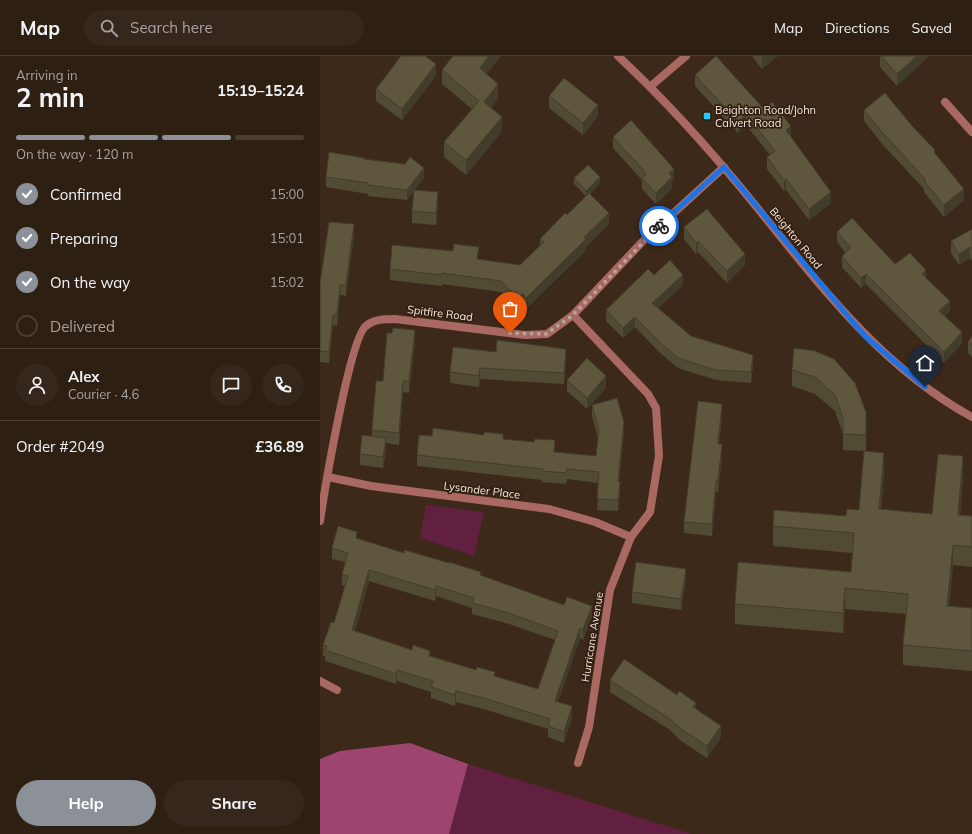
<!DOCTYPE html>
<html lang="en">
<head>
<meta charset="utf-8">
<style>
	body { margin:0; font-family:Mulish,sans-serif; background:#36271c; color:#f1f3f6; height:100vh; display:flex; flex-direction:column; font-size:15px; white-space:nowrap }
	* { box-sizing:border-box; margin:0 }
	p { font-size:13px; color:#a7a2a0 }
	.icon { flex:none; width:22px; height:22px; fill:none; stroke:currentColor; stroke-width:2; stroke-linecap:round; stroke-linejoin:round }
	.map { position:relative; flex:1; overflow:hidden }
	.details { display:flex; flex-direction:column; background:#2e1f13; width:320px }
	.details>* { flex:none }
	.pin { position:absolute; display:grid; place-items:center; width:34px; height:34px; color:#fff; margin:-41px -17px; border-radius:50% 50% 50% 0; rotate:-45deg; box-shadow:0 0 4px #0007 }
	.pin .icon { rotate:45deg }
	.courier { position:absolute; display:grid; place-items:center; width:40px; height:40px; margin:-20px; border:3px solid #1a73e8; border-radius:50%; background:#fff; color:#222; box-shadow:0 1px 5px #0007 }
	.summary em { font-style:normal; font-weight:700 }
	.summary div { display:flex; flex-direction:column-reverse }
	.summary { display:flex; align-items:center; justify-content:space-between; height:68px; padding:0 16px }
	h1 { font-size:26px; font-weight:700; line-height:30px }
	.bar { display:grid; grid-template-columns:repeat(4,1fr); gap:6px 4px; align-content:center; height:48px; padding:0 16px }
	.bar i { height:5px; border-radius:3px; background:#493d33 }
	.bar .active { background:#8c9099 }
	.bar p { grid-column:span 4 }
	.line { display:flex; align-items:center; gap:10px; padding:0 16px; border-top:1px solid #493d33 }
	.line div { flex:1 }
	.round { display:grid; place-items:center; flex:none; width:42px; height:42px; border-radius:21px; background:#36271c }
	ol { padding:0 16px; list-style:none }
	li { display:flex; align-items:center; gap:12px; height:44px }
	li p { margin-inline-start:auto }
	li .icon { padding:4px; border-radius:50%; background:#8c9099; color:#fff; stroke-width:4 }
	li:last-child { color:#a7a2a0 }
	li i { width:22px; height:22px; border:2px solid #493d33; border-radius:50% }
	.cta { display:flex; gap:8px; margin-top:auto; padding:8px 16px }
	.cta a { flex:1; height:46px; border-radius:24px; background:#8c9099; color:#fff; font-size:16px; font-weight:700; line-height:46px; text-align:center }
	.cta a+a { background:#36271c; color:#f1f3f6 }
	header { display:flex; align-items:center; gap:24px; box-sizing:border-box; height:56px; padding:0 20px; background:#2e1f13; border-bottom:1px solid #493d33 }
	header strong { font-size:19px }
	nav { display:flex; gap:22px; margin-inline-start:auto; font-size:14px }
	.search { width:280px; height:36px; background:#36271c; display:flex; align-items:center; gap:10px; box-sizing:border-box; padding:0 14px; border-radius:22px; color:#a7a2a0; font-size:15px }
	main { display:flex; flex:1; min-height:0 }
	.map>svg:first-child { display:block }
</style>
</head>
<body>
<header>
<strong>Map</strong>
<div class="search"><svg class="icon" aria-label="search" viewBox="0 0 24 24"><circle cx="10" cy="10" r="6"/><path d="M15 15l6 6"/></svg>Search here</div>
<nav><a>Map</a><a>Directions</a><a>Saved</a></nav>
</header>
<main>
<section class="details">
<div class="summary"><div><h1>2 min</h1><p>Arriving in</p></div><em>15:19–15:24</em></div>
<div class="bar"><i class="active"></i><i class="active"></i><i class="active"></i><i></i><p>On the way · 120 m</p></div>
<ol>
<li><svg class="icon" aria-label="check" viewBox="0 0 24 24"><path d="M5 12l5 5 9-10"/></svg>Confirmed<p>15:00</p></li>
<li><svg class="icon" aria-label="check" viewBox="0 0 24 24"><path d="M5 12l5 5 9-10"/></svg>Preparing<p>15:01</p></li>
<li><svg class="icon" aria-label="check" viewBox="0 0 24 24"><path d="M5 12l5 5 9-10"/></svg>On the way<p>15:02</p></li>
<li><i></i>Delivered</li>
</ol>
<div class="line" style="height:72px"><a class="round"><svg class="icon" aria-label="person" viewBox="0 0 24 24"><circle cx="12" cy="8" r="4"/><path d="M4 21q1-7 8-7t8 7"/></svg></a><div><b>Alex</b><p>Courier · 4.6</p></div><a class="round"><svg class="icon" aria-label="chat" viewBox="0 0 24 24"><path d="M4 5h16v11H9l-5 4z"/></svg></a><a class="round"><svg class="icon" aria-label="phone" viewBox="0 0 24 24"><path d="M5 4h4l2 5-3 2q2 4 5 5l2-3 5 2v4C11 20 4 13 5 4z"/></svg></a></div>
<div class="line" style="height:52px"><div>Order #2049</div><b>£36.89</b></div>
<div class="cta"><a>Help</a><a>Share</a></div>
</section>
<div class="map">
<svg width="652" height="778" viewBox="0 0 652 778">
	<rect width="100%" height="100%" fill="#3d2919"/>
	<g fill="#622041">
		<path d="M106 449 164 456 154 500 100 482Z"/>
		<path d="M148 708 372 778H129Z"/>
	</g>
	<path fill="#9d456f" d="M90 687 148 708 129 778H0V703L20 695Z"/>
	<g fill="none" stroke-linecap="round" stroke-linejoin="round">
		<g stroke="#a96962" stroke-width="8">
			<path d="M331 30 366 0"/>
			<path d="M625 46 652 76"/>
			<path d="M253 259 328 338 336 352 339 400 330 456 311 481 290 534 269 671 258 707"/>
			<path d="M8 421 51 430 229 453 275 466 311 481"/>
			<path d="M0 465C4 438 30 281 46 270 54 263 65 263 75 263L205 279 227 278 253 259 323 185 404 111"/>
			<path d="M0 625 17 634"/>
		</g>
		<path stroke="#a96962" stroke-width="8" d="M298 0C344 43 386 89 426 138 493 220 557 309 652 361"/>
	</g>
	<g fill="#514b34" fill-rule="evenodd">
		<path d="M432 0H458L442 13Z"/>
		<path d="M560 0H609L577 30 560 11Z"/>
		<path d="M122 14 167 18 178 42 171 52 182 75 146 119 124 101V86L152 53 122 28Z"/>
		<path d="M116 19 82 64 56 45V33Z"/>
		<path d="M375 19 444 53 471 80 511 147 489 164 466 134 464 135 447 113V101L450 99 426 69 418 77 375 30Z"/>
		<path d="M229 40 278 60 263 79 229 52Z"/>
		<path d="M544 54 593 71 615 97 644 144 624 161 604 136V133L563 89 544 65Z"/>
		<path d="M293 81 354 124 352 125V133L336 148 322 133V124L293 92Z"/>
		<path d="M44 103 104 122 94 134 118 148 116 169 92 167V155L94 135 87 144 48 140V138L6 131V121Z"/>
		<path d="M254 122 280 127 270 138 289 168 266 191V194L206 253 203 249 198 254 181 236 122 228V230L70 224V213L133 195 159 204 200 209 220 189V183L247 159 266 140 254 128Z"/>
		<path d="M364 171 425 209 407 227 378 196 376 198 364 183Z"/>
		<path d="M652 173V205L650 202 639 209 631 197V185Z"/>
		<path d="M517 176 575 208 606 222 630 255 625 260 642 287 624 307 546 228 541 232 522 211V200L525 196 517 186Z"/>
		<path d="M34 179 26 240 20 239 17 270 13 269 9 307 0 306V227Z"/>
		<path d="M334 219 363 229 338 252 371 280 433 309 431 327 396 324 358 312 339 296 315 271 303 282 286 265V254Z"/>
		<path d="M72 277 95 286 89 337 83 336 79 389 66 387V393L63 412 40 409V398L52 380V374L63 325Z"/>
		<path d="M652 280V301L648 297V286Z"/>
		<path d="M133 291 246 304 244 328 160 323 159 331 130 327V316Z"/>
		<path d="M474 292 546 356V395L564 417 561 454 612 458 643 420 640 459 652 460V511L633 509 629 550 652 552V615L583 609V589L586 558 525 553 523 577 415 568V548L531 516 532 497 453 490V470L526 460 539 454 544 395 523 394V378L515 355 495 338 472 330V314Z"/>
		<path d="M247 324 286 332 267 353 247 335Z"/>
		<path d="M272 349 304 377 299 425 300 436 298 455 277 454 279 427 247 423 246 428 222 426V424L97 410V399L112 380 183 383 235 396 276 400 278 382 272 360Z"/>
		<path d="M402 359 399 388 402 399 398 436H396L392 480 364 477V466Z"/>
		<path d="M37 482 84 497 161 519 272 560 263 584 260 582 238 646 252 661 244 687 228 681V673L167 654 136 646 135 650 111 642V636L77 625 76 628 5 605V600H3V589L14 567 25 530 22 529V518L25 506 12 503V492ZM49 525 115 545 116 540 152 552V558L189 568 235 584 218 633 92 594 35 575Z"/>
		<path d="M366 524 361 554 312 547V536Z"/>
		<path d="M290 624 376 652 401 681 387 702 361 685 350 674 290 636Z"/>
	</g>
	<g fill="#423d2b">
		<path d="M169 0H181L160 26V12Z"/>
		<path d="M442 0H458L442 13Z"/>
		<path d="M597 0H609L577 30V18Z"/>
		<path d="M116 8V19L82 64V53Z"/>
		<path d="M178 28V42L164 60V46Z"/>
		<path d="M278 49V60L263 79V67Z"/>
		<path d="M426 58V69L418 77V66Z"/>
		<path d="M182 61V75L146 119V104Z"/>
		<path d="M471 70V82L466 74Z"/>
		<path d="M104 112V122L87 144V134Z"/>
		<path d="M354 113V124L352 125V133L336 148V137L349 117Z"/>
		<path d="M280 121V127L266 141V135Z"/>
		<path d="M466 123V134L464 135V124Z"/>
		<path d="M644 133V144L624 161V149Z"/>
		<path d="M118 136V148L116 169V157Z"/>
		<path d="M511 136V147L489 164V153Z"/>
		<path d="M289 157V168L266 191V194L206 253V242Z"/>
		<path d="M34 168V179L26 240V229Z"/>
		<path d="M378 185V196L376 198V187Z"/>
		<path d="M650 191V202L639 209V198Z"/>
		<path d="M425 198V209L407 227V215Z"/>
		<path d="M606 214V225L602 218Z"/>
		<path d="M546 218V228L541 232V222Z"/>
		<path d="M363 219V229L332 258V247Z"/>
		<path d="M20 229V239L17 270V259Z"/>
		<path d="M203 238V249L198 254V243Z"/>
		<path d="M630 245V255L619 265V255Z"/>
		<path d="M13 259V269L9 307V296Z"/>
		<path d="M315 261V271L303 282V272Z"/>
		<path d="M95 274V286L89 337V325Z"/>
		<path d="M642 276V287L624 307V296Z"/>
		<path d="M246 293V304L244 328V317Z"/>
		<path d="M433 299V309L431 327V316Z"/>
		<path d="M160 312V323L159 331V320Z"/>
		<path d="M286 320V332L267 353V342Z"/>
		<path d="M83 325V336L79 389V377Z"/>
		<path d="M402 348V359L398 399V388Z"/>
		<path d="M304 366V377L298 436V425Z"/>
		<path d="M66 382V393L63 412V401Z"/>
		<path d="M402 388V399L398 436V425Z"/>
		<path d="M564 397V417L559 473V453Z"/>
		<path d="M643 400V420L638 479V459Z"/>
		<path d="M396 425V436L392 480V468Z"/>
		<path d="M300 426V436L298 455V444Z"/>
		<path d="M633 489V509L627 570V550Z"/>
		<path d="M366 513V524L361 554V543Z"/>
		<path d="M49 514V525L32 585V574Z"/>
		<path d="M116 530V540L115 545V534Z"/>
		<path d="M525 532V553L523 577V557Z"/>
		<path d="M272 550V560L263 584V573Z"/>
		<path d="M260 572V582L235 655V645Z"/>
		<path d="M77 614V625L76 628V618Z"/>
		<path d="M136 635V646L135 650V639Z"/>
		<path d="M376 647V658L373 651Z"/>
		<path d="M252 650V661L244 687V676Z"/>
		<path d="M401 670V681L387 702V690Z"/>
	</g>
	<g fill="#5e573d" stroke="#423d2b" fill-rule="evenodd">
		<path d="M81 0H105L116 8 82 53 56 33Z"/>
		<path d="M133 0H169L160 12 178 28 164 46 182 61 146 104 124 86 159 45 122 14Z"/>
		<path d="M396 0 444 53 452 46 471 70 466 74 511 136 489 153 466 123 464 124 447 101 455 95 426 58 418 66 375 19Z"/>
		<path d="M561 0H597L577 18Z"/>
		<path d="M244 22 278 49 263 67 229 40Z"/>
		<path d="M565 37 593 71 615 94 614 96 644 133 624 149 604 125 606 124 563 77 544 54Z"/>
		<path d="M311 64 354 113 349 117 352 121 336 137 322 122 327 118 293 81Z"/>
		<path d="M9 96 44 102V103L85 108 90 101 104 112 87 134 48 129V127L6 121Z"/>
		<path d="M268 109 280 121 266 135 254 122Z"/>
		<path d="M94 134 118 136 116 157 92 155Z"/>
		<path d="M269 137 289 157 264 181 266 183 206 242 203 238 198 243 181 225 122 217V219L70 213 72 189 133 195 134 188 159 191 157 203 200 209 224 186 220 183 245 157 247 159Z"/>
		<path d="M387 153 425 198 407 215 378 185 376 187 364 171Z"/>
		<path d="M532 162 575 208 590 197 606 214 602 218 630 245 619 255 642 276 624 296 546 218 541 222 522 200 531 192 517 176Z"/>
		<path d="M9 166 34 168 26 229H20L17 259H13L9 296 0 295V227Z"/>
		<path d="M652 173V194L650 191 639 198 631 185Z"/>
		<path d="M350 204 363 219 332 247 371 280 433 299 431 316 396 314 358 302 339 286 315 261 303 272 286 254 328 213 334 219Z"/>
		<path d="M73 272 95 274 89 325H83L79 377 52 374 56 325H63L67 277H72Z"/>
		<path d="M652 280V289L648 286Z"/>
		<path d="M177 284 246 293 244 317 160 312 159 320 130 316 133 291 176 296Z"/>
		<path d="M474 292 495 295 514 303 535 327 546 356V379L523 378V362L515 339 495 321 472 314Z"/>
		<path d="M267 302 286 320 267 342 247 324Z"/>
		<path d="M297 342 304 366 298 425 300 426 298 444 277 443 279 416 247 413 246 417 222 415 223 413 97 399 99 379 112 380 113 372 164 379V376L183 378V383L214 386 215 383 235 384 234 396 276 400 279 374 272 349Z"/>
		<path d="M378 345 402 348 398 388H402L398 425H396L392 468 364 466Z"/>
		<path d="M42 379 66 382 63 401 40 398Z"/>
		<path d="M544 395 564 397 559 453 612 458 618 398 643 400 638 459 652 460V491L633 489 627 550 652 552V595L583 589 588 538 525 532 523 557 415 548 418 506 531 516 534 477 453 470 454 454 526 460 527 453 539 454Z"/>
		<path d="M18 470 37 476 36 482 84 497 85 494 129 507V506L161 516 160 519 244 549 247 541 272 550 263 573 260 572 235 645 252 650 244 676 228 670 230 663 167 643 136 635 135 639 111 631 113 625 77 614 76 618 5 594 7 590 3 589 11 566 14 567 28 520 22 518 28 497 12 492ZM49 514 115 534 116 530 154 542 152 547 189 557 238 575 218 633 174 620 175 616 157 611 156 614 109 600 110 595 93 589 92 594 32 574Z"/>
		<path d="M316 506 366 513 361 543 312 536Z"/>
		<path d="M304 603 357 639 359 635 376 647 373 651 401 670 387 690 361 673 350 663 290 624Z"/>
	</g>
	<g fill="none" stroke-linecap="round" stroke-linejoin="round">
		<path stroke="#b5a598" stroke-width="4" stroke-dasharray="0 7.2" d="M190 277 226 278 253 259 339 170"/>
		<path stroke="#1a73e8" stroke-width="5" d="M339 170 404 111 531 264 546 281 605 331"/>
	</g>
	<rect fill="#25c9fe" stroke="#321f0f" stroke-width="1.5" x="383" y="56" width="8" height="8" rx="2"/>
	<g text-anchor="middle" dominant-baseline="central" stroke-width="3.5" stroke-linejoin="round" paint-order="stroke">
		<g font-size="11" fill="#f5e8dd" stroke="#321f0f" text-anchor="start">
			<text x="395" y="54">Beighton Road/John<tspan x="395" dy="13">Calvert Road</tspan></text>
		</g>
		<g font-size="11" fill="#f5e8dd" stroke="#321f0f">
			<text transform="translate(476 182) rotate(51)">Beighton Road</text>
			<text transform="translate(120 257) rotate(7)">Spitfire Road</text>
			<text transform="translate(162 434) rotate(7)">Lysander Place</text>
			<text transform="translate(272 581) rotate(-81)">Hurricane Avenue</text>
		</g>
	</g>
</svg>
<div class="pin" style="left:190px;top:277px;background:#ea580c"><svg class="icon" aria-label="bag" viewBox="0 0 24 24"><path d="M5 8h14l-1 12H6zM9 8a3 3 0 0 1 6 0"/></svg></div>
<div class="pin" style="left:605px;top:331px;background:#1f2937"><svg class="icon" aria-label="home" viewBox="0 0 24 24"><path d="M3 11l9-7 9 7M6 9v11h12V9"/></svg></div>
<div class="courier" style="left:339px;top:170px"><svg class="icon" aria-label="bike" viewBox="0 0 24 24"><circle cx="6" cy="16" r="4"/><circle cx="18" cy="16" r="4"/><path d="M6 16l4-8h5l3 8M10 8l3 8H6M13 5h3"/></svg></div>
</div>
</main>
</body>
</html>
